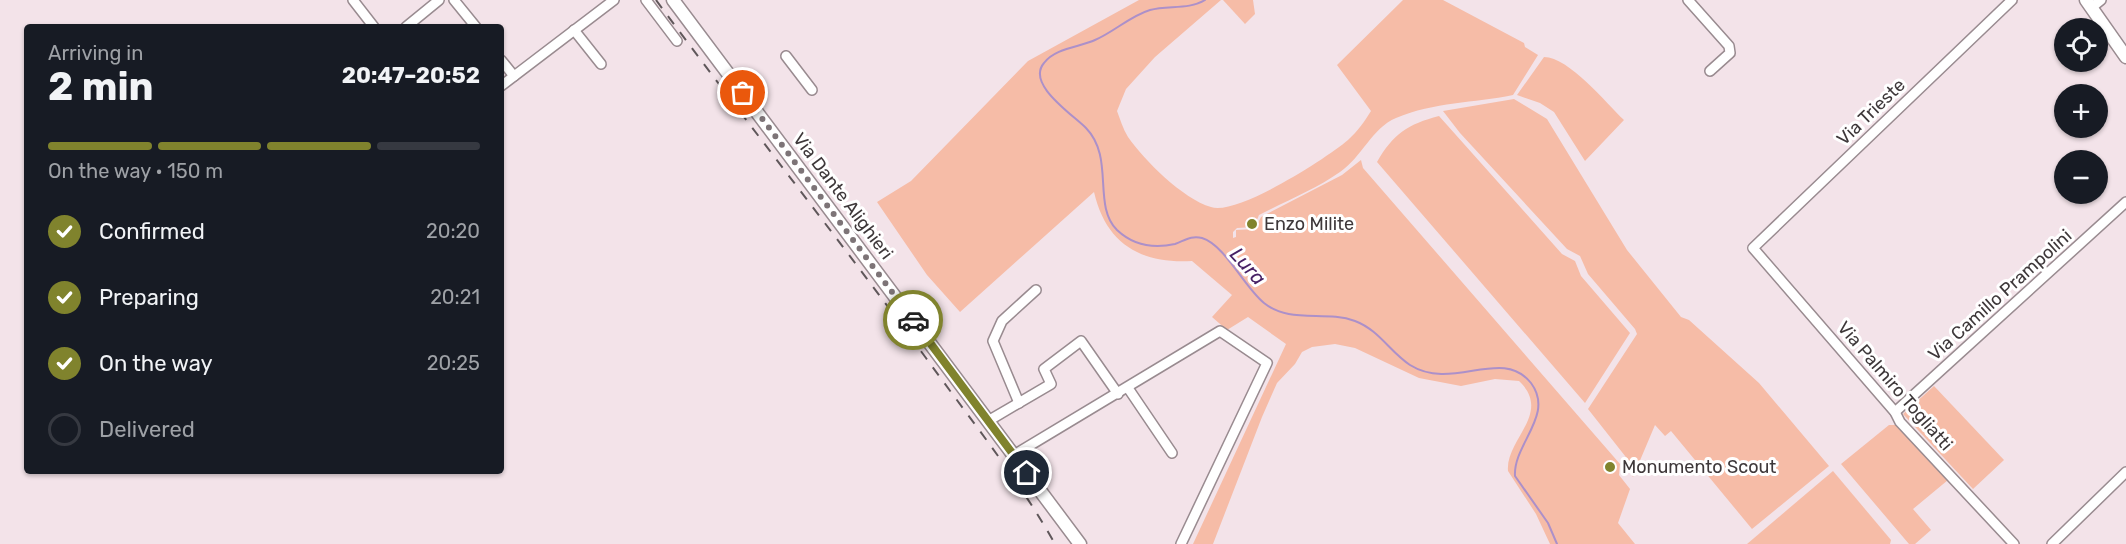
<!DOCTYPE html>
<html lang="en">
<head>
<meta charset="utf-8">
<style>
	body { margin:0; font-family:Rubik,sans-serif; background:#20242c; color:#f1f3f6; height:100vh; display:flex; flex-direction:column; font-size:22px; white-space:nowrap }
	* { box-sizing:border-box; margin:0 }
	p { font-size:20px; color:#9ea1a6 }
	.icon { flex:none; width:33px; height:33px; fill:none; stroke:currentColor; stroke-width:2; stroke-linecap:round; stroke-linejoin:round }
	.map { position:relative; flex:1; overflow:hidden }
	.panel { position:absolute; left:24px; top:24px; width:480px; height:450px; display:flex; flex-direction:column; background:#171b24; border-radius:6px; box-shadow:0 2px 4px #0004 }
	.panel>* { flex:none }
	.tools { position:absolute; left:2054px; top:18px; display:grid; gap:12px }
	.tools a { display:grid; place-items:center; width:54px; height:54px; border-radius:50%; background:#171b24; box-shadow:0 2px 4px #0004; font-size:30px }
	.pin { position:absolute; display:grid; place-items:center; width:51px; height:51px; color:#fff; margin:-26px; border:3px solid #fff; border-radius:50%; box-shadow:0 2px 6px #0007 }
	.courier { position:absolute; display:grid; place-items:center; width:60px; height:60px; margin:-30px; border:4px solid #80832d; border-radius:50%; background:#fff; color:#222; box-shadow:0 2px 8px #0007 }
	.overview em { font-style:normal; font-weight:700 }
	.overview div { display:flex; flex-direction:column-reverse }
	.overview { display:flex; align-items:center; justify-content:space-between; height:102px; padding:0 24px }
	h1 { font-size:39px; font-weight:700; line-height:45px }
	.bar { display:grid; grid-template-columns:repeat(4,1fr); gap:9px 6px; align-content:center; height:72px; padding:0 24px }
	.bar i { height:8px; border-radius:4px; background:#363941 }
	.bar .selected { background:#80832d }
	.bar p { grid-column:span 4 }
	ol { padding:0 24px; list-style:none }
	li { display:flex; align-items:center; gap:18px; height:66px }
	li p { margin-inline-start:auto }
	li .icon { padding:6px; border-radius:50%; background:#80832d; color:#fff; stroke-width:4 }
	li:last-child { color:#9ea1a6 }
	li i { width:33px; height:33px; border:3px solid #363941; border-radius:50% }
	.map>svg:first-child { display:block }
</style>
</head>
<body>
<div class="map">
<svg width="2126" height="544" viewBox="0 0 2126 544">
	<rect width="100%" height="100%" fill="#f3e3e9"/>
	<g fill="#f6bca7">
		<path d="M1139 0H1221L1155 57 1126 89 1117 111C1120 119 1123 129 1128 137 1144 160 1183 199 1211 207 1237 216 1327 158 1348 140 1358 131 1364 122 1371 111L1337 65 1403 0H1443L1524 43 1525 47 1538 55 1513 95C1474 103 1434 102 1396 118 1372 128 1362 157 1340 172 1316 189 1286 201 1259 215L1254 227 1237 228 1233 232V238L1236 237V230L1255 229 1261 217 1342 175 1361 160 1363 168 1620 464 1619 475 1630 489 1618 523 1635 544H1550L1536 514 1508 471C1505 440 1553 413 1519 381L1495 379 1461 386 1419 378 1355 348 1335 344 1312 347 1302 352 1295 364 1277 383 1262 417 1213 544H1193L1286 344 1248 317 1227 330 1212 317 1232 295 1192 261C1141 264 1106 244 1094 192L960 312 927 275 877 202 911 181 1028 61Z"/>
		<path d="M1223 0H1253L1255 14 1245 24Z"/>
		<path d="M1544 57C1569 57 1607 104 1624 120L1585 161 1554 112 1540 103 1517 95Z"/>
		<path d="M1514 99 1547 119 1627 250 1681 317 1689 320 1759 383 1829 466 1752 529 1671 431 1665 436 1655 425 1633 477 1629 471V461L1588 409 1637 334 1635 329 1588 274 1580 256 1567 249 1460 133 1443 111Z"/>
		<path d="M1439 116 1562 254 1575 261 1581 276 1630 333 1585 403 1377 162C1393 134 1408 124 1439 116Z"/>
		<path d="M1934 386 2004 460 1973 489 1903 414Z"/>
		<path d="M1889 425H1896L1948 480 1913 509 1931 530 1915 544H1909L1841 464Z"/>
		<path d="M1833 471 1891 540 1890 544H1747Z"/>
	</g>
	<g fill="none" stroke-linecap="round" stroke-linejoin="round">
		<path stroke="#ac90c9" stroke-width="2" d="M1205 0C1189 10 1168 5 1150 10 1130 16 1114 32 1095 40 1080 47 1055 48 1044 63 1026 84 1072 114 1086 128 1115 158 1092 205 1117 230 1133 245 1153 249 1175 244 1184 241 1191 235 1202 238 1225 245 1244 287 1264 303 1290 324 1325 310 1355 321 1379 330 1390 352 1410 365 1453 392 1502 346 1531 383 1555 415 1513 444 1515 476L1548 523 1557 544"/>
		<g stroke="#998b90" stroke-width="12">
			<g id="minor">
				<path d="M353 0 374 27"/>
				<path d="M454 0 476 27"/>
				<path d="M646 0 677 41"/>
				<path d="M1688 0 1729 46 1730 53 1710 71"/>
				<path d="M2012 0 1753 248 1895 412 1900 422 2014 544"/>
				<path d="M2091 8 2101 0"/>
				<path d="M406 27 439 0"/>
				<path d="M574 30 601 64"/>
				<path d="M786 56 812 90"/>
				<path d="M501 60 514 76"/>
				<path d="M501 86 614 0"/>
				<path d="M1128 388 1172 453"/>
				<path d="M1019 403 993 341 1002 321 1036 290"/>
				<path d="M1895 412 2126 202"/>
				<path d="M988 421 1051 384 1044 369 1081 341 1118 394"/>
				<path d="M1014 455 1220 331 1267 363 1181 544"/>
				<path d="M2052 544 2126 472"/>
			</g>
		</g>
		<g stroke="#998b90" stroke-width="15">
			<g id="tertiary">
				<path d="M673 0 1080 544"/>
				<path d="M2086 0 2126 57"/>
			</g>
		</g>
		<use href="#minor" stroke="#fff" stroke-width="9"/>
		<use href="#tertiary" stroke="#fff" stroke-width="12"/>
		<path stroke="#5f575a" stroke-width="2" stroke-dasharray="10 10" stroke-linecap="butt" d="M656 0C745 120 837 237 926 358 970 419 1018 478 1055 544"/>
	</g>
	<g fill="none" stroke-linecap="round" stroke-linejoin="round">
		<path stroke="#7d7477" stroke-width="6" stroke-dasharray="0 10.8" d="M743 93 913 320"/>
		<path stroke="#80832d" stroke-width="8" d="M913 320 1027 473"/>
	</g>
	<g fill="#80832d" stroke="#fff" stroke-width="2">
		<circle cx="1252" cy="224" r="6"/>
		<circle cx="1610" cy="467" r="6"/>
	</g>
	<g text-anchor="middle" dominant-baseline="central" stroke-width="6" stroke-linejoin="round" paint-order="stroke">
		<g font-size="18" fill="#3e383a" stroke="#fff">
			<text transform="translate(1871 112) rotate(-44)">Via Trieste</text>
			<text transform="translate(843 196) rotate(53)">Via Dante Alighieri</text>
			<text transform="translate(2000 295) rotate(-42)">Via Camillo Prampolini</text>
			<text transform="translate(1895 386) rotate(49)">Via Palmiro Togliatti</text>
		</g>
		<g font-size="18" fill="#3e383a" stroke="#fff" text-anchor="start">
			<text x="1264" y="224">Enzo Milite</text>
			<text x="1622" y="467">Monumento Scout</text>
		</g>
		<g font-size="20" font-style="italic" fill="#472165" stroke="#fff">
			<text transform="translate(1248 266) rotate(48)">Lura</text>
		</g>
	</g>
</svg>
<div class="tools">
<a><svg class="icon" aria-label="locate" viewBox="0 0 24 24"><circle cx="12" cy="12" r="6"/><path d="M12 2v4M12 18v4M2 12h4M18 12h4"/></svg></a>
<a>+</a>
<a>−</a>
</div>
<div class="pin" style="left:743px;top:93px;background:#ea580c"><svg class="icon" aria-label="bag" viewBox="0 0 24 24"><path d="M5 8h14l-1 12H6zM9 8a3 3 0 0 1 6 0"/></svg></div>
<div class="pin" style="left:1027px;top:473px;background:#1f2937"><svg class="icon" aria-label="home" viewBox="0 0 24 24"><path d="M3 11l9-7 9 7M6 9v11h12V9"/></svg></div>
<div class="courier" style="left:913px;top:320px"><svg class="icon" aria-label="car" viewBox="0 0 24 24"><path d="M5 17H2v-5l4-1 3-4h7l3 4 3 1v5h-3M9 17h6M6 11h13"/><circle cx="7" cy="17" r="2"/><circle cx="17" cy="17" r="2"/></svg></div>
<section class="panel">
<div class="overview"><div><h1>2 min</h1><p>Arriving in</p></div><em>20:47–20:52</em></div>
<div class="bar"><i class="selected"></i><i class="selected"></i><i class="selected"></i><i></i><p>On the way · 150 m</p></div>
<ol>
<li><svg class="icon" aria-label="check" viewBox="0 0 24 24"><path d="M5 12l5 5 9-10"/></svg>Confirmed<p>20:20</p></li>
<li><svg class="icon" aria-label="check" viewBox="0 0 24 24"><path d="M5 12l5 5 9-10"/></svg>Preparing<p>20:21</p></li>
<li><svg class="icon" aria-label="check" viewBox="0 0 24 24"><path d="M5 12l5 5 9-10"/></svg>On the way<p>20:25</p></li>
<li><i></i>Delivered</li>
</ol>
</section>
</div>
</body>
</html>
